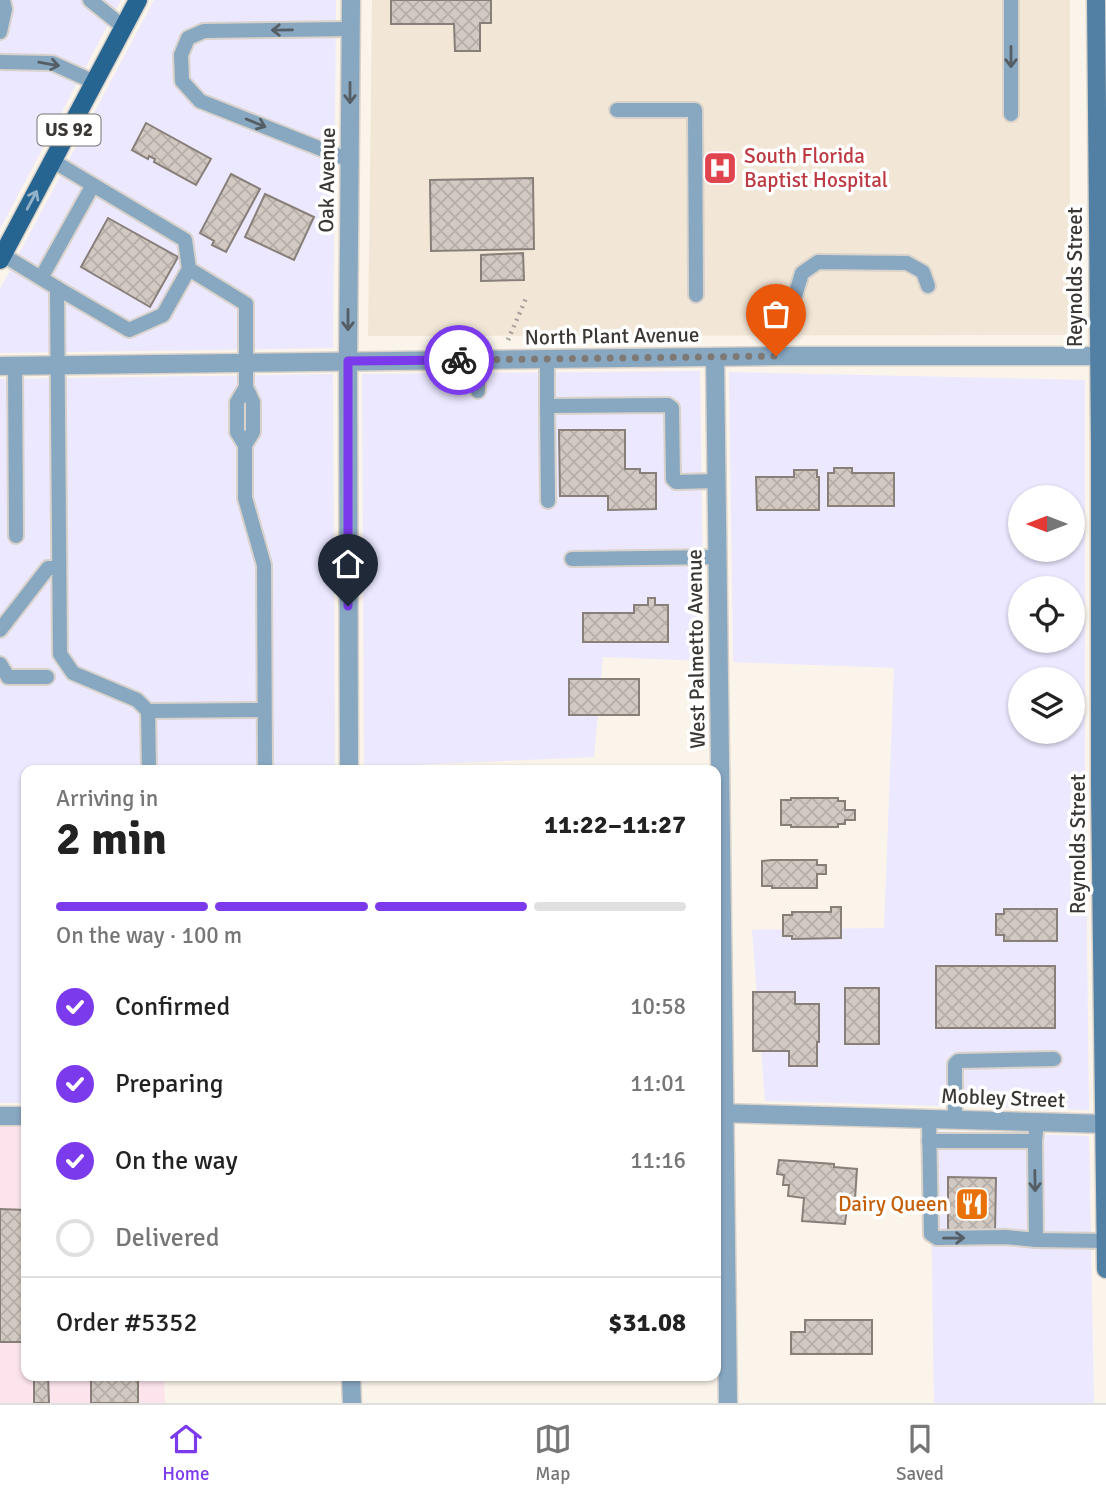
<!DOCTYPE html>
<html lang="en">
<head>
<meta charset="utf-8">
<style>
	body { margin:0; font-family:Signika,sans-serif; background:#f6f6f6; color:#222; height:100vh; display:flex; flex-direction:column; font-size:26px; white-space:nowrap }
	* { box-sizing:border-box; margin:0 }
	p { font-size:23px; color:#767676 }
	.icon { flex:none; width:38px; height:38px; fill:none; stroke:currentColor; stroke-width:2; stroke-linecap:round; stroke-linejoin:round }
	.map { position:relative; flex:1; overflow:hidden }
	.side { position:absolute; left:21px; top:765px; width:700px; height:616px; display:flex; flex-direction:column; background:#fff; border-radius:14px; box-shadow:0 2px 5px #0004 }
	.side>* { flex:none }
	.needle { width:46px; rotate:270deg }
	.fabs { position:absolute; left:1008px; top:485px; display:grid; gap:14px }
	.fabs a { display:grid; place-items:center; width:77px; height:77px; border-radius:50%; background:#fff; box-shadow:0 2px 5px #0004; font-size:35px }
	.pin { position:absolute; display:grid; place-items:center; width:60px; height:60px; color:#fff; margin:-72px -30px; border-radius:50% 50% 50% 0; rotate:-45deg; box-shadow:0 0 7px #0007 }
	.pin .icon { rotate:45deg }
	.courier { position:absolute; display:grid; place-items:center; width:70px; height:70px; margin:-35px; border:5px solid #7c3aed; border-radius:50%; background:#fff; color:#222; box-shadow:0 2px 9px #0007 }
	.overview em { font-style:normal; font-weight:700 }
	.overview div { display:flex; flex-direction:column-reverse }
	.overview { display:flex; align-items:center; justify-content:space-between; height:119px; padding:0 35px }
	h1 { font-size:46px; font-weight:700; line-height:52px }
	.bar { display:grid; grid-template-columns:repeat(4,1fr); gap:10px 7px; align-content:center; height:84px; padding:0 35px }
	.bar i { height:9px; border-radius:5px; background:#e0e0e0 }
	.bar .selected { background:#7c3aed }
	.bar p { grid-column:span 4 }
	.line { display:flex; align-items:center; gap:18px; padding:0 35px; border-top:2px solid #e0e0e0 }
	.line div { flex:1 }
	ol { padding:0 35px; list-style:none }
	li { display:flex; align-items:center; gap:21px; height:77px }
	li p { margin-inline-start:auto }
	li .icon { padding:7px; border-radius:50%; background:#7c3aed; color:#fff; stroke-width:4 }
	li:last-child { color:#767676 }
	li i { width:38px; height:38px; border:4px solid #e0e0e0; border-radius:50% }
	.menu { display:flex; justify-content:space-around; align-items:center; height:98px; border-top:2px solid #e0e0e0; background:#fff; font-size:19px; color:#767676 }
	.menu a { display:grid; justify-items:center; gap:4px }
	.menu .selected { color:#7c3aed }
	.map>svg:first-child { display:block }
</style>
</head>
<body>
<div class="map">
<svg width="1106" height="1403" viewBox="0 0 1106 1403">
	<defs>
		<pattern id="building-cross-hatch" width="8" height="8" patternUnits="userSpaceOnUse" patternTransform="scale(1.75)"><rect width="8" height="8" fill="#d2c9c2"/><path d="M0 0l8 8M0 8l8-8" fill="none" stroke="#b5ada7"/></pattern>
	</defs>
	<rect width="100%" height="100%" fill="#fbf4eb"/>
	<g fill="#ebe8ff" fill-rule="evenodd">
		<path d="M0 0H121L0 229Z"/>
		<path d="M154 0H336L333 348 0 353V289Z"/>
		<path d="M700 371 704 661 603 657 594 757 364 767 362 374Z"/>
		<path d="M729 372 1085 380V774L1089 1110 765 1101 752 930 884 928 894 668 733 662ZM1020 497H1073V550H1020ZM1020 588H1073V640H1020ZM1020 679H1073V732H1020Z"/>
		<path d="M333 374 335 768 295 770H26V1103H0V379Z"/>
		<path d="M930 1131 1089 1136 1094 1403H934Z"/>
	</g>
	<path fill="#fde4ec" d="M0 1116H26V1376H164L165 1403H0Z"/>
	<path fill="#f2e7d7" d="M372 0H1070V335L368 336Z"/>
	<g fill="url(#building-cross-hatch)" stroke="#887f79" stroke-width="2">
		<path d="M391 0H491V23H480V51H455L454 24H391Z"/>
		<path d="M146 123 211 159 196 185 154 162 155 159 149 156 148 159 132 150Z"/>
		<path d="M231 174 260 189 226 252 212 245 214 241 200 233Z"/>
		<path d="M533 178 534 249 431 251 430 180Z"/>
		<path d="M265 194 314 217 294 260 245 237Z"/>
		<path d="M108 218 178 257 150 307 81 267Z"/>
		<path d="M523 253 524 280 481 281V255Z"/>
		<path d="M559 430H625V469H640V473H656V509L608 510V496H560Z"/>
		<path d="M834 468H852V473H894V506H828V473H834Z"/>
		<path d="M794 470H817V477H819V510H757L756 477H794Z"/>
		<path d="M648 598H655V605H668V642H583V613H634V605H648Z"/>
		<rect x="569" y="679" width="70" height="36"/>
		<path d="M791 798H838V801H845V810H855V820H845V824H838V827H791V825H781V800H791Z"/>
		<path d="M772 860H817V865H826V874H817V888H772V886H762V861Z"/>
		<path d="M831 907H841V938L792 939V936H783V915H792V912H831Z"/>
		<path d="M1004 909H1057V941H1004V935H996V914H1004Z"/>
		<rect x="936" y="966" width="119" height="62"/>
		<rect x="845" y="988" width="34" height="56"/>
		<path d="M753 992H795V1004H819V1042H817V1066H789V1051H753Z"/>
		<path d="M779 1160 834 1164V1167L857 1169 855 1199 848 1198 845 1224 802 1221 804 1198 788 1196 789 1185H783L784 1175 777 1174Z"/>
		<path d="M948 1177 996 1178 995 1231H948Z"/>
		<path d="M0 1209 26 1210V1342H0Z"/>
		<path d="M805 1320H872V1354H791V1332H805Z"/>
		<path d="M34 1376H48L49 1403H34Z"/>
		<rect x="91" y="1376" width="47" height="27"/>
	</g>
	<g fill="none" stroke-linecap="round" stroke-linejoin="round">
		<g stroke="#d8d2ca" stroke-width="18">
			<g id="lane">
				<path d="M90 0 116 21 124 25"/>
				<path d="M1011 0V114"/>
				<path d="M0 32 5 9 3 0"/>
				<path d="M0 62 52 63 94 82"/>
				<path d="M617 110H695L696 295"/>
				<path d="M349 160 200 101 182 81 181 55 188 38 204 31 350 29"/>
				<path d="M53 161 185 240 189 269 246 304V387L253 402V432L245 445 237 432V402L246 387"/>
				<path d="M3 255 57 288 60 654 73 673 137 700 148 711 149 770"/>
				<path d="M41 278 93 185"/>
				<path d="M57 288 129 330 163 315 189 269"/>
				<path d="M795 296 802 273 818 262 907 263 923 272 928 286"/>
				<path d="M478 360V391"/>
				<path d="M547 360V406L668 405 672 408 673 479 676 482 716 481"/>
				<path d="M15 366 16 536"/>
				<path d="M547 406 548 501"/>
				<path d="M245 445V498L264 565 265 770"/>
				<path d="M572 559 717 557"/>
				<path d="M0 630 48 568H59"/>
				<path d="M0 664 8 677H47"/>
				<path d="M148 711 264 710"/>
				<path d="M929 1119 931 1234 937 1238 1005 1237 1036 1240 1106 1241"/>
				<path d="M955 1119V1064L958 1061 1054 1059"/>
				<path d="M929 1141H1035"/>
				<path d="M1036 1240 1035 1141 1037 1122"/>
			</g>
		</g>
		<g stroke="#d8d2ca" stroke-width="21">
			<g id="street">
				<path d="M715 357 728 1403"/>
				<path d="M0 366 776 356H1099"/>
				<path d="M349 770 348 361 351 0"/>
				<path d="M716 1113 1106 1124"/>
				<path d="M0 1116H26"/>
				<path d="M351 1376 352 1403"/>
			</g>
		</g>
		<g stroke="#d8d2ca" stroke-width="21">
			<path id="secondary" d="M1096 0 1100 445V787L1106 1269"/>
		</g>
		<g stroke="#d8d2ca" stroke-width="21">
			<path id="primary" d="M0 260 138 0"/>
		</g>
		<path stroke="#a6a19b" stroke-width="4.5" stroke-dasharray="2 5" stroke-linecap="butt" d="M508 340 527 296"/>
		<use href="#lane" stroke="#88a7c1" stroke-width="14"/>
		<use href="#street" stroke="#88a7c1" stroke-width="18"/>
		<use href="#secondary" stroke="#5280a5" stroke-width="18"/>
		<use href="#primary" stroke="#266491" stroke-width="18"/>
	</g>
	<defs><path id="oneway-shaft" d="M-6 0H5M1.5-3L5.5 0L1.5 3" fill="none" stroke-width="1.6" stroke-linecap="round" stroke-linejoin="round" transform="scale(1.75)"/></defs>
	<g stroke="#555e65">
		<use href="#oneway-shaft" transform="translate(282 30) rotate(179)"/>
		<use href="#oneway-shaft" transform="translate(1011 57) rotate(90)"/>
		<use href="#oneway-shaft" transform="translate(49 64) rotate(10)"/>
		<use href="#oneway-shaft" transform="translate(350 93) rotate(90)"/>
		<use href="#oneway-shaft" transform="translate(256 123) rotate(22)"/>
		<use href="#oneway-shaft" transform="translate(348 320) rotate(90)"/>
		<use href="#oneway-shaft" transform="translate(1035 1181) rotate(89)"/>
		<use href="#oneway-shaft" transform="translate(954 1238) rotate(-1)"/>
	</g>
	<use stroke="#92b2c8" href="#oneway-shaft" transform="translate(32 200) rotate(-62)"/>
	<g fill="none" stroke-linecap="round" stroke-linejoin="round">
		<path stroke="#7e7974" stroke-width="7" stroke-dasharray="0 12.6" d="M459 360 776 356"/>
		<path stroke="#7c3aed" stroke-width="9" d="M348 606V361L459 360"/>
	</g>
	<defs>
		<g id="hospital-square" transform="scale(1.75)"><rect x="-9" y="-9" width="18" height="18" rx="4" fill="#e0444e" stroke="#fff"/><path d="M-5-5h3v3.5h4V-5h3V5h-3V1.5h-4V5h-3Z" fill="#fff"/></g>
		<g id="restaurant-square" transform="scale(1.75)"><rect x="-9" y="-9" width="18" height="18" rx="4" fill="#e8710a" stroke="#fff"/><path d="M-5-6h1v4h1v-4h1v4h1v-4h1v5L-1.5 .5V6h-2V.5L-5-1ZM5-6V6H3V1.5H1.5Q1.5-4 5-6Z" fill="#fff"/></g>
	</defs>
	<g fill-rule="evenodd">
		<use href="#hospital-square" x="720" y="168"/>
		<use href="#restaurant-square" x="972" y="1204"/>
	</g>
	<g text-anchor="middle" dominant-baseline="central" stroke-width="7" stroke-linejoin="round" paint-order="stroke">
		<rect fill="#fff" stroke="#757371" stroke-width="2" x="37.5" y="114.5" width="63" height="31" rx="5"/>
		<g font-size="19" font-weight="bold" fill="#3a3734">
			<text x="69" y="130">US 92</text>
		</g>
		<g font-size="21" fill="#be3a42" stroke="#fff" text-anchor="start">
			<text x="744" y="156">South Florida<tspan x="744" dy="24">Baptist Hospital</tspan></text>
		</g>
		<g font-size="21" fill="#3a3734" stroke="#fff">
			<text transform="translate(327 180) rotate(-89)">Oak Avenue</text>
			<text transform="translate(1075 277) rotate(-90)">Reynolds Street</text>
			<text transform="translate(612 336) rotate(-1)">North Plant Avenue</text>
			<text transform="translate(696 649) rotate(-91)">West Palmetto Avenue</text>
			<text transform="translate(1078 844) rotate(-90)">Reynolds Street</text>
			<text transform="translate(1003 1098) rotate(2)">Mobley Street</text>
		</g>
		<g font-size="21" fill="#c56008" stroke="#fff" text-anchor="end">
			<text x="948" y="1204">Dairy Queen</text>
		</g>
	</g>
</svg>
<div class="fabs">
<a><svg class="needle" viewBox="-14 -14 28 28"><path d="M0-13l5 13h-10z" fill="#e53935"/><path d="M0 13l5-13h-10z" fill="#767676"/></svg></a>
<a><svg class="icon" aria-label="locate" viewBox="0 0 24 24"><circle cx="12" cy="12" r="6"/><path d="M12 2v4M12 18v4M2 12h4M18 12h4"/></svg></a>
<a><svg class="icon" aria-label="layers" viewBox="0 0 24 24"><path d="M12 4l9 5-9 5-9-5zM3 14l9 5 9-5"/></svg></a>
</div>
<div class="pin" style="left:776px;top:356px;background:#ea580c"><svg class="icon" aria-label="bag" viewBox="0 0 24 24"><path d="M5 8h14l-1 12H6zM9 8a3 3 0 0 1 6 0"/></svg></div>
<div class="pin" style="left:348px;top:606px;background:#1f2937"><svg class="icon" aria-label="home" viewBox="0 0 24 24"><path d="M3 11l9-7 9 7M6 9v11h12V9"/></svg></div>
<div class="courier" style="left:459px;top:360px"><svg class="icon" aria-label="bike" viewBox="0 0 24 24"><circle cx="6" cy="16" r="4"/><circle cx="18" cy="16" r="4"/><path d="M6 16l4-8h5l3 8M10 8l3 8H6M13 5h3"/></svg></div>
<section class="side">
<div class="overview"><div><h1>2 min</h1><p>Arriving in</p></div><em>11:22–11:27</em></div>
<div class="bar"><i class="selected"></i><i class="selected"></i><i class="selected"></i><i></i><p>On the way · 100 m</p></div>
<ol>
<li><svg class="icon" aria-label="check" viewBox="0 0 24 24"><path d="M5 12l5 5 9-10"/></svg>Confirmed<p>10:58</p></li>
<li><svg class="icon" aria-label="check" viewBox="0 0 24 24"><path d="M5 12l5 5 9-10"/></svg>Preparing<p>11:01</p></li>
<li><svg class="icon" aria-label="check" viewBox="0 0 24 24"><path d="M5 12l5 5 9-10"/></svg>On the way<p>11:16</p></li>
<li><i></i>Delivered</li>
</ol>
<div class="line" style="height:91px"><div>Order #5352</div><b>$31.08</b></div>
</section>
</div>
<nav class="menu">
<a class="selected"><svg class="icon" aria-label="home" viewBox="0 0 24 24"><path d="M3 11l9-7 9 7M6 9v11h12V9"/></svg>Home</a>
<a><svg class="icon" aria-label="map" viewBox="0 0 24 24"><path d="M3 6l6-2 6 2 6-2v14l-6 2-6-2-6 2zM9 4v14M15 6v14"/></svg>Map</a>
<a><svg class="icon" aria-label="saved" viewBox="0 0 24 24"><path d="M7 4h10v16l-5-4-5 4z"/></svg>Saved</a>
</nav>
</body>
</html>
